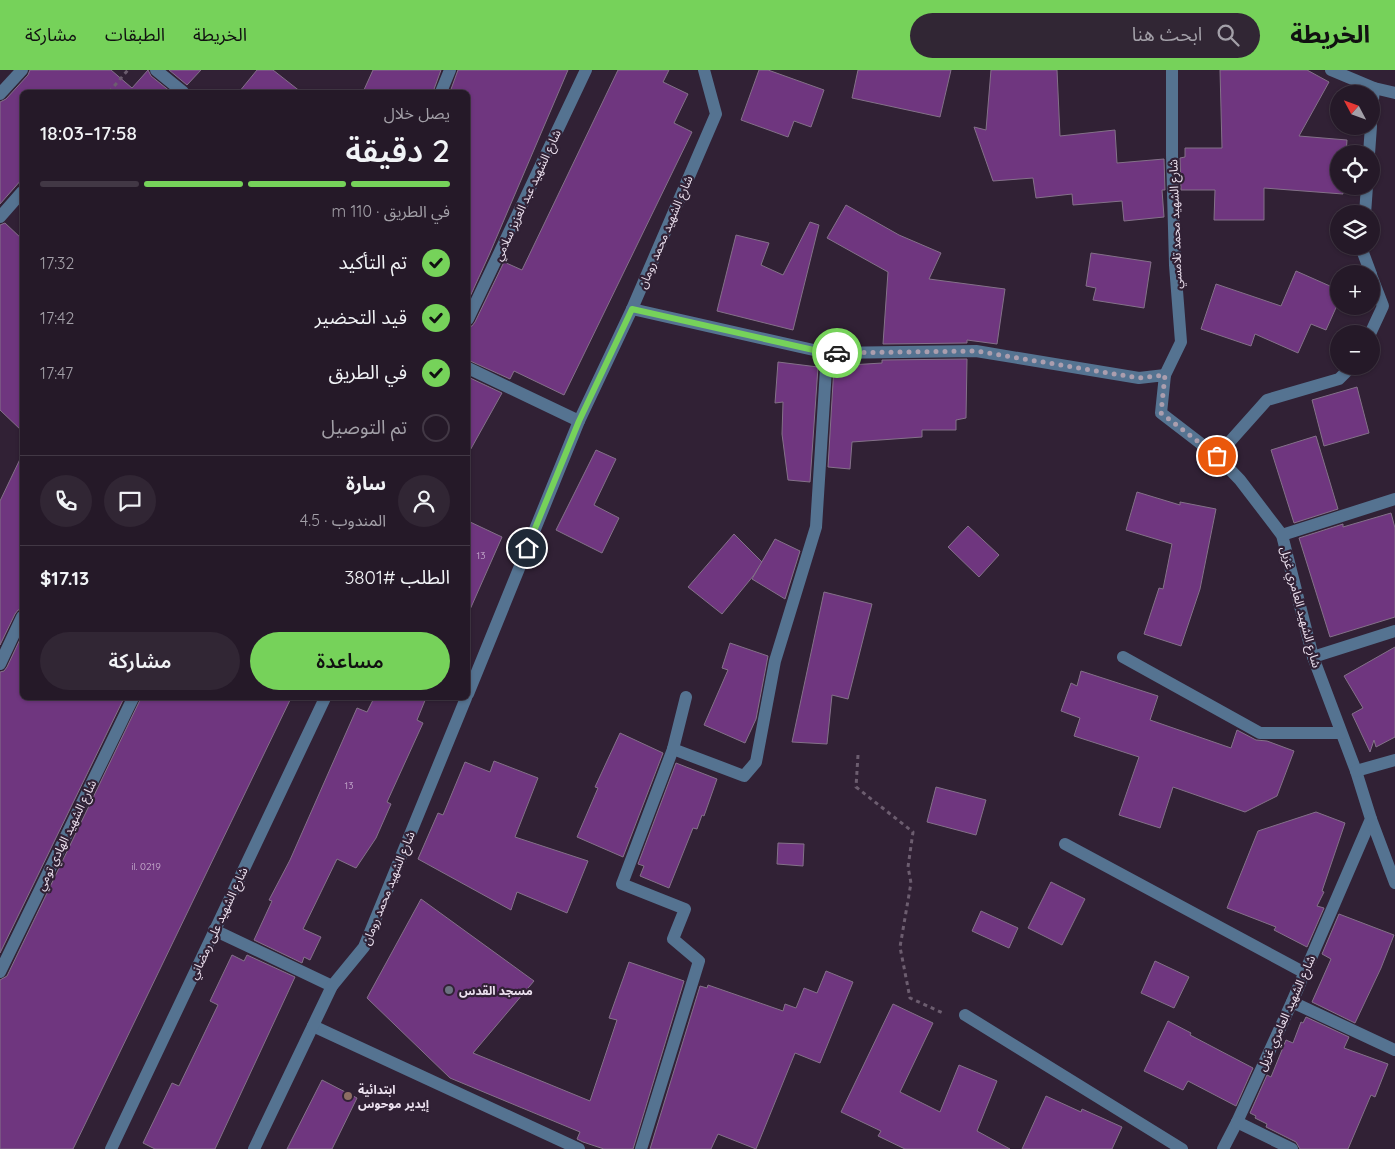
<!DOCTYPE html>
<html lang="ar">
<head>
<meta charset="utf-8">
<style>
	body { margin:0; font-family:Quicksand,"Noto Sans Arabic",sans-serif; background:#312634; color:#f1f3f6; direction:rtl; height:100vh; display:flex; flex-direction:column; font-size:19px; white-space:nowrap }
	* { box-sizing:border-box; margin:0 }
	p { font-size:16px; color:#a3a0a8 }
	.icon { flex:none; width:28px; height:28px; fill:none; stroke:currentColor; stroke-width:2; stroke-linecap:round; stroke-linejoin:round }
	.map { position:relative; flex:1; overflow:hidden; direction:ltr }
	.side { position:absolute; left:20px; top:20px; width:450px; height:610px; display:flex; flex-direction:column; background:#251928; border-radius:8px; box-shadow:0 1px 4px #0004,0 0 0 1px #423845; direction:rtl }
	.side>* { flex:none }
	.needle { width:32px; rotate:311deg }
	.fabs { position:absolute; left:1330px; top:15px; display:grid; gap:10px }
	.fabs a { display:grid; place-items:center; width:50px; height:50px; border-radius:50%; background:#251928; box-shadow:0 1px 4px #0004,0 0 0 1px #423845; font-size:25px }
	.pin { position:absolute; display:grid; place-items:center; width:42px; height:42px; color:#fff; margin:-21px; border:2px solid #fff; border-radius:50%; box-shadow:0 1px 5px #0007 }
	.courier { position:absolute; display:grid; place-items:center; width:50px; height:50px; margin:-25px; border:4px solid #76d25a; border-radius:50%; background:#fff; color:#222; box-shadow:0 1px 6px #0007 }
	.summary em { font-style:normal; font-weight:600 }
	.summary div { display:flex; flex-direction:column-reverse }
	.summary { display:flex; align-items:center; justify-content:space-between; height:85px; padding:0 20px }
	h1 { font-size:32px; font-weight:600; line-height:38px }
	.bar { display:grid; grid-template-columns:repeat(4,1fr); gap:8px 5px; align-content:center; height:60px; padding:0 20px }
	.bar i { height:6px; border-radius:4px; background:#423845 }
	.bar .current { background:#76d25a }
	.bar p { grid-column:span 4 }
	.line { display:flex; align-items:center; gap:12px; padding:0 20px; border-top:1px solid #423845 }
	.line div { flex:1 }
	.round { display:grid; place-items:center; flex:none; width:52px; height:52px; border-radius:26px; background:#312634 }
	ol { padding:0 20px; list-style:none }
	li { display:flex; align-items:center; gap:15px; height:55px }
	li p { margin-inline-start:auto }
	li .icon { padding:5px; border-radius:50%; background:#76d25a; color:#111; stroke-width:4 }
	li:last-child { color:#a3a0a8 }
	li i { width:28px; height:28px; border:2px solid #423845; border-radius:50% }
	.primary-button { display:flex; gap:10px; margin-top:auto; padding:10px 20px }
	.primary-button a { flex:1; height:58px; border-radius:30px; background:#76d25a; color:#111; font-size:20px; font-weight:600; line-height:58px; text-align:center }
	.primary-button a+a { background:#312634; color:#f1f3f6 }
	header { display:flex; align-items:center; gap:30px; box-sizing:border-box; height:70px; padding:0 25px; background:#76d25a; color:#111 }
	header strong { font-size:24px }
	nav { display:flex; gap:28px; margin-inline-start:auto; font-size:18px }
	.search { width:350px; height:45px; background:#312634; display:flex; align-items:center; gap:12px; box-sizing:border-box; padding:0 18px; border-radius:28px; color:#a3a0a8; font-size:19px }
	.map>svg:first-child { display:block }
</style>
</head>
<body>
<header>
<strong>الخريطة</strong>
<div class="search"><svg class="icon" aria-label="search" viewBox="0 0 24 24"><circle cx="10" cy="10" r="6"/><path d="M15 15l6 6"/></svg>ابحث هنا</div>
<nav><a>الخريطة</a><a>الطبقات</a><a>مشاركة</a></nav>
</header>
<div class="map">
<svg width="1395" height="1079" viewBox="0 0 1395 1079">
	<rect width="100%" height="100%" fill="#312135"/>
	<g fill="#6f367f" stroke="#847189">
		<path d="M30 0H111L132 18 148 0 151 6 171 22H22V109L0 134V32L6 29 28 5Z"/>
		<path d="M169 0H201L187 15Z"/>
		<path d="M257 0H273L301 22H239Z"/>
		<path d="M373 0H441L433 22H363Z"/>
		<path d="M458 0H568L489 185 468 231V22H450Z"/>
		<path d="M618 0H669L663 12 688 24 674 53 692 62 564 325 514 301 510 309 468 290V257L472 256 475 252 504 192 522 200Z"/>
		<path d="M759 0H768L824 20 811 57 794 51 788 67 741 50Z"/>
		<path d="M858 0H951L940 47 852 28Z"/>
		<path d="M991 0H1057L1060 66 1115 60 1117 93 1164 89 1165 120H1162L1164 147 1124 151 1122 131 1073 135 1072 124 1036 128 1033 108 993 111 974 57 986 60Z"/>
		<path d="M1220 0H1307L1329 12 1299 66 1347 70 1346 84H1339V116H1343V124L1264 118V150H1214L1215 120H1181L1180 88 1185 87V78H1222Z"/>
		<path d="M846 135 899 165 941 183 929 209 1005 219 997 274 967 270V273L883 274 888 202 827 168Z"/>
		<path d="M810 152 819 155 793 260 717 241 736 165 769 173 761 195 783 205Z"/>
		<path d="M5 153 22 169V361L0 340V155Z"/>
		<path d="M1091 183 1151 192 1144 238 1093 230 1096 218 1086 216Z"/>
		<path d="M1296 201 1339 220V231L1326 260 1311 254 1298 283 1255 264 1251 276 1201 259 1216 214 1281 236Z"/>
		<path d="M967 289 966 348 956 350V360H922V367L852 372 850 399 828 397 834 296 882 293V290Z"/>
		<path d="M778 292 818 297 810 412 788 410 782 364 783 332 775 333Z"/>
		<path d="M468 307 502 323 468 384Z"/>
		<path d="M1357 317 1369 363 1324 376 1312 330Z"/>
		<path d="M1316 366 1338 439 1294 453 1271 380Z"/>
		<path d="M596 380 616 389 594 435 619 448 602 483 556 460Z"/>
		<path d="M22 385V539L18 540 15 544 0 575V431Z"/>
		<path d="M1137 422 1180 435V432L1216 439 1200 519 1181 576 1144 564 1159 518 1163 519 1172 474 1126 460Z"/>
		<path d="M1391 443 1395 458V547L1330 567 1299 468 1343 454V457Z"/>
		<path d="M468 451 502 467 468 544Z"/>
		<path d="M968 456 999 485 979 507 948 477Z"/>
		<path d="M734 464 762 492 754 505 722 544 688 517Z"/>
		<path d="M775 469 800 481 785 529 752 509Z"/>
		<path d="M824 522 872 534 848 629 832 625 827 674 792 672Z"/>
		<path d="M22 565V628H124L0 883V602L4 601 7 597Z"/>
		<path d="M730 573 768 586 756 649 745 673 704 655 728 600 722 598Z"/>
		<path d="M1395 577V667L1376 677 1374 670 1370 682 1352 644 1363 638 1344 606Z"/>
		<path d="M1081 601 1158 626 1150 650 1231 678 1237 660 1256 670 1267 671 1294 681 1277 726 1245 742 1173 717 1160 758 1119 745 1139 687 1074 666 1080 648 1061 641 1071 613 1077 616Z"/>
		<path d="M141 628H291L73 1079H0V910L7 906Z"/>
		<path d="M374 628H426L417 650 423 653 387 732 391 734 376 768 356 798 337 789 303 859 321 867 310 890 304 887 302 893 254 870 272 831 269 830 290 790 357 638 367 642Z"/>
		<path d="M620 663 663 683 623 787 577 767 598 718 595 717Z"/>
		<path d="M494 691 538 708 515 767 588 791 567 843 517 822 511 840 418 789 438 743 443 745 465 692 490 702Z"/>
		<path d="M676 693 717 709 704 746 702 745 697 759 693 758 669 818 640 806 644 796 638 794Z"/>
		<path d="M936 717 986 730 976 765 927 752Z"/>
		<path d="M1316 742 1345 753 1322 821 1324 822 1317 836 1324 838 1307 877 1274 860 1276 857 1227 838 1258 761Z"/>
		<path d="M778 773 804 774 803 796 777 794Z"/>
		<path d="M1051 812 1085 829 1062 875 1028 858Z"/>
		<path d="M421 829 534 911 473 983 590 1031 617 950 609 948 629 892 684 911 633 1079H604L583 1072 577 1069 580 1062 450 1008 367 928Z"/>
		<path d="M981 841 1018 858 1009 878 972 861Z"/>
		<path d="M1339 844 1394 865 1381 898 1355 953 1312 932 1331 889 1322 884Z"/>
		<path d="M232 885 244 891 247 885 295 907 215 1079H155L143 1073 172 1013 179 1016 218 935 210 931Z"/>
		<path d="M1155 891 1189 907 1174 938 1141 923Z"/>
		<path d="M826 901 853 912 820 993 795 983 756 1079 718 1064 711 1079H650L700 916 707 918 708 915 783 941 785 934 796 938 804 918 817 923Z"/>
		<path d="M893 934 933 953 900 1022 940 1042 959 995 997 1011 977 1061 1010 1079H905L878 1066 881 1061 841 1042Z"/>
		<path d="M1306 947 1349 967 1344 978 1388 994 1375 1027 1371 1025 1348 1079H1300L1296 1072 1266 1057 1267 1054 1255 1048 1256 1046 1250 1043 1267 1005 1271 1007 1286 970 1293 973 1301 952 1303 953Z"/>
		<path d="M1168 951 1191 963 1190 965 1253 998 1236 1036 1188 1011 1183 1020 1144 1001Z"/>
		<path d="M322 1010 357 1028 332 1079H287Z"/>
		<path d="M1046 1026 1081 1042 1082 1039 1122 1057 1112 1079H1022Z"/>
	</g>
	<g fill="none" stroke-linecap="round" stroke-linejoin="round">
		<g stroke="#6c5d6f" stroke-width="3" stroke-dasharray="4 4" stroke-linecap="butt">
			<path d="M109 22 128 0"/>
			<path d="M858 685 856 717 913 762 908 797 911 813 900 877 910 928 945 944"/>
		</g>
		<g stroke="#557391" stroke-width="12">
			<path d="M156 0 183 22"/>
			<path d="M1331 0 1374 18 1395 23"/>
			<path d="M441 22 450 0"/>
			<path d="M0 24 22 0"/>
			<path d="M1371 54 1374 18"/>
			<path d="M1369 84 1371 56"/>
			<path d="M1365 144 1367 116"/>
			<path d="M0 147 22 122"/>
			<path d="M1362 176V180L1371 204"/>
			<path d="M632 239 827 283 976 281 1139 308 1165 305 1161 343 1217 386 1240 410 1282 465 1313 587 1356 701 1371 749 1292 932 1237 1052 1223 1079"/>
			<path d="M468 249 586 0"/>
			<path d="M1370 264 1383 236 1371 205"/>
			<path d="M468 298 579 351"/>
			<path d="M1165 305 1181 272 1175 195 1172 85V0"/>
			<path d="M1217 386 1267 330 1339 309 1352 296"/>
			<path d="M1282 465 1395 429"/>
			<path d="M1123 587 1260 663H1341"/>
			<path d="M1313 587 1395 561"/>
			<path d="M0 594 22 547"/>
			<path d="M468 624 579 351 632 239 716 44 704 0"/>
			<path d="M673 679 744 706 756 692 775 591 816 457 827 283"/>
			<path d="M1356 701 1395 690"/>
			<path d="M1371 749 1395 813"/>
			<path d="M1065 774 1305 903"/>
			<path d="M214 860 332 916"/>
			<path d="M0 902 133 628"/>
			<path d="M1292 932 1395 980"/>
			<path d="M965 945 1182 1079"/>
			<path d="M313 956 579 1079"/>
			<path d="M1237 1052 1292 1079"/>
			<path d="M111 1079 325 628"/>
			<path d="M254 1079 332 916 364 877 466 628"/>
			<path d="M641 1079 699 891 673 869 685 839 622 814 673 679 686 627"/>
		</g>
	</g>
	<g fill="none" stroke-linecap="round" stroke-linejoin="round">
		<path stroke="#ab9eae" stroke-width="5" stroke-dasharray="0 9" d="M837 283 976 281 1139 308 1165 305 1161 343 1217 386"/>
		<path stroke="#76d25a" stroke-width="6" d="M527 478 579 351 632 239 827 283H837"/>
	</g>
	<circle fill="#6b7280" stroke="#312135" stroke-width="2" cx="449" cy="920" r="5"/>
	<circle fill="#8d6e63" stroke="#312135" stroke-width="2" cx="348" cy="1026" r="5"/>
	<g text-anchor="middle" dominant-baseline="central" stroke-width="4.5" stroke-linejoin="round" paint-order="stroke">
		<g font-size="10" fill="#cdb6d3">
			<text x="481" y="485">13</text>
			<text x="349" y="715">13</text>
			<text x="146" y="796">il. 0219</text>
		</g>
		<g font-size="12" fill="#ece1ef" stroke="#312135">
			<text transform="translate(527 125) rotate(-65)">شارع الشهيد عبد العزيز سلامي</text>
			<text transform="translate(1175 154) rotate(-92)">شارع الشهيد محمد تلامسي</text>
			<text transform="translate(665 162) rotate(-67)">شارع الشهيد محمد رومان</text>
			<text transform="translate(1301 537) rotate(75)">شارع الشهيد العامري غزيل</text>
			<text transform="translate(66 765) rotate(-64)">شارع الشهيد الهادي تومي</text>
			<text transform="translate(388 818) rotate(-68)">شارع الشهيد محمد رومان</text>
			<text transform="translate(218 853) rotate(-65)">شارع الشهيد على رمضاني</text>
			<text transform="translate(1286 943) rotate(-66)">شارع الشهيد العامري غزيل</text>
		</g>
		<g font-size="12" font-weight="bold" fill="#ece1ef" stroke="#312135" text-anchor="start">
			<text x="459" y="920">مسجد القدس</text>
			<text x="358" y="1019">ابتدائية<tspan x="358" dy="14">إيدير موحوس</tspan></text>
		</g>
	</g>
</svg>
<div class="fabs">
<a><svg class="needle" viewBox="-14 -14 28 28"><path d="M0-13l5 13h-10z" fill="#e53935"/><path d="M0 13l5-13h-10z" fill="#a3a0a8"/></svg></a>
<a><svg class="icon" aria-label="locate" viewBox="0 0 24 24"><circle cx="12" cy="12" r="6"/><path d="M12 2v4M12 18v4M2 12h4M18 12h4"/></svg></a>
<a><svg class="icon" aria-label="layers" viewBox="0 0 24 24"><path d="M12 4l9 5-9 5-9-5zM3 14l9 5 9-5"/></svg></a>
<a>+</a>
<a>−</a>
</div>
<div class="pin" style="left:1217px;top:386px;background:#ea580c"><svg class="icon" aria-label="bag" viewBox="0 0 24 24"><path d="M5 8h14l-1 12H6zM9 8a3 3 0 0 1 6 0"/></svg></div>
<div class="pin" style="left:527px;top:478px;background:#1f2937"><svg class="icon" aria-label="home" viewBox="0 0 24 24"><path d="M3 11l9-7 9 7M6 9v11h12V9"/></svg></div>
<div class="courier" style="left:837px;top:283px"><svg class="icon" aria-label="car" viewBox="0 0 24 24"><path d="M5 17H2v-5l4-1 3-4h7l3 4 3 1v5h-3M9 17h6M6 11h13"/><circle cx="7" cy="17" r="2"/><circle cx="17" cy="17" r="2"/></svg></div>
<section class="side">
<div class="summary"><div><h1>2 دقيقة</h1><p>يصل خلال</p></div><em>17:58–18:03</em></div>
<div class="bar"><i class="current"></i><i class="current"></i><i class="current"></i><i></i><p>في الطريق · 110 m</p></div>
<ol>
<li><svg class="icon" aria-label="check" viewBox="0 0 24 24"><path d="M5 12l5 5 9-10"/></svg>تم التأكيد<p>17:32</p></li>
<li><svg class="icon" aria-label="check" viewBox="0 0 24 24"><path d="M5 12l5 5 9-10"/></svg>قيد التحضير<p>17:42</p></li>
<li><svg class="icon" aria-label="check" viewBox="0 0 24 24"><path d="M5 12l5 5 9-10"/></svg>في الطريق<p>17:47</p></li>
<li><i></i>تم التوصيل</li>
</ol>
<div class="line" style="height:90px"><a class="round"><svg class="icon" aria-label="person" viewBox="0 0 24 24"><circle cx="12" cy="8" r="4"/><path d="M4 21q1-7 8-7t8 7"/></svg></a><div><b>سارة</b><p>المندوب · 4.5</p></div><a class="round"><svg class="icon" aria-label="chat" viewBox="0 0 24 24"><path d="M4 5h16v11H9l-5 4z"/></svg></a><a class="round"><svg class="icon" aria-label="phone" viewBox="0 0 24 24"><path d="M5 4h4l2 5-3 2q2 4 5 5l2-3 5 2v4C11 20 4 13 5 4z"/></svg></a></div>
<div class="line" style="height:65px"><div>الطلب #3801</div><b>$17.13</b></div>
<div class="primary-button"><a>مساعدة</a><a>مشاركة</a></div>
</section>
</div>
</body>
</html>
